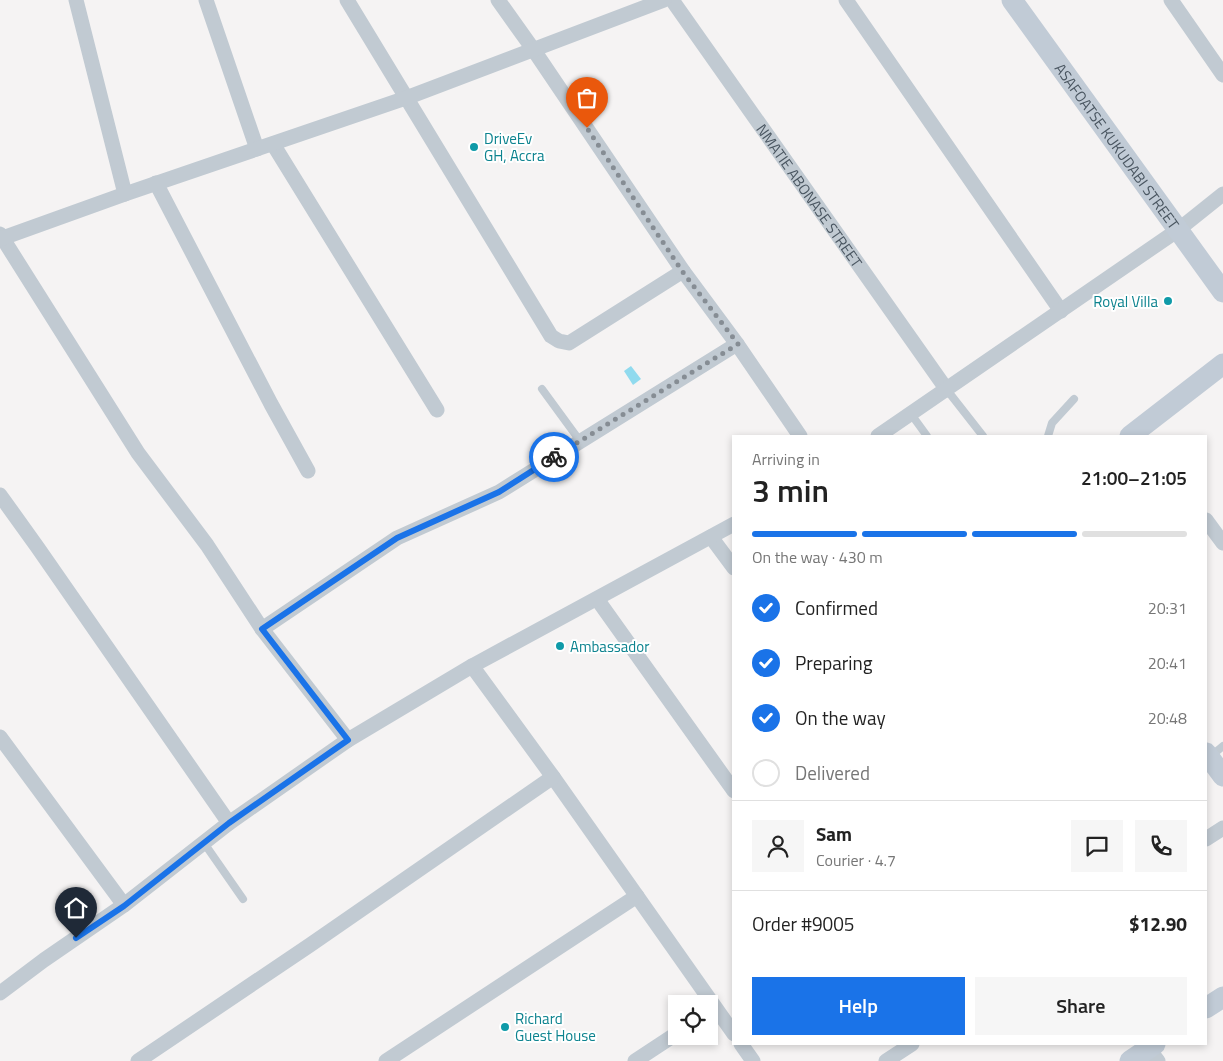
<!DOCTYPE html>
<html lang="en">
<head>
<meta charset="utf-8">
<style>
	body { margin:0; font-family:"Titillium Web",sans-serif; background:#f6f6f6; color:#222; height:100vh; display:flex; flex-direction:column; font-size:19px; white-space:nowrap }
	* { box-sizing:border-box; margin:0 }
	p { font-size:16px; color:#767676 }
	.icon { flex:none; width:28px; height:28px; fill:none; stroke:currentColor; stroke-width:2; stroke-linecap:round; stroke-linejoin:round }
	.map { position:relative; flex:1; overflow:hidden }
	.sheet { position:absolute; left:732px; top:435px; width:475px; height:610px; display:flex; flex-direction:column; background:#fff; border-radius:0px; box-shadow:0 2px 8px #0003 }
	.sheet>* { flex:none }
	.tools { position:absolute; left:668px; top:995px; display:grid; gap:10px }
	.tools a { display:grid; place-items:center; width:50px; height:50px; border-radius:0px; background:#fff; box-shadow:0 2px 8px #0003; font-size:25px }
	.pin { position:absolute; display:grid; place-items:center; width:42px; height:42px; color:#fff; margin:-51px -21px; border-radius:50% 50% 50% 0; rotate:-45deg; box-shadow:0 0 5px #0007 }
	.pin .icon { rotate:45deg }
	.courier { position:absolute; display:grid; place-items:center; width:50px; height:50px; margin:-25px; border:4px solid #1a73e8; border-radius:50%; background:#fff; color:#222; box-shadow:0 1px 6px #0007 }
	.head em { font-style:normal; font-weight:600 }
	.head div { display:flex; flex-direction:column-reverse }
	.head { display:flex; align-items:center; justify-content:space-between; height:85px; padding:0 20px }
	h1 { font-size:32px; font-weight:600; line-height:38px }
	.bar { display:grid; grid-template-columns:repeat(4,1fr); gap:8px 5px; align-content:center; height:60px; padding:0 20px }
	.bar i { height:6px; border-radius:4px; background:#e0e0e0 }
	.bar .selected { background:#1a73e8 }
	.bar p { grid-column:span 4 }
	.line { display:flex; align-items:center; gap:12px; padding:0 20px; border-top:1px solid #e0e0e0 }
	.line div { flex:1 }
	.round { display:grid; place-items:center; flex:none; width:52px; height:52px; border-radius:0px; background:#f6f6f6 }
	ol { padding:0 20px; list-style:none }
	li { display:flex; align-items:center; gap:15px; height:55px }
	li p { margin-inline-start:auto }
	li .icon { padding:5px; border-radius:50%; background:#1a73e8; color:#fff; stroke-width:4 }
	li:last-child { color:#767676 }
	li i { width:28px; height:28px; border:2px solid #e0e0e0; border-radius:50% }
	.action { display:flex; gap:10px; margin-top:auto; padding:10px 20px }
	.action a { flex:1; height:58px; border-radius:0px; background:#1a73e8; color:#fff; font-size:20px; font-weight:600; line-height:58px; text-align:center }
	.action a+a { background:#f6f6f6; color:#222 }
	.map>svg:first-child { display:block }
</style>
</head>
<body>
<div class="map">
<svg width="1223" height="1061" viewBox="0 0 1223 1061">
	<rect width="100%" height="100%" fill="#f5f3f3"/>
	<path fill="#90daee" d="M631 366 641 379 633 385 624 371Z"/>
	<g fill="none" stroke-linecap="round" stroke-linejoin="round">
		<g stroke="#c1cad2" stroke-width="8">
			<path d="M542 389 580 441"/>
			<path d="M947 390 983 436"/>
			<path d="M911 414 927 436"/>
			<path d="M1048 436 1052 423 1074 399"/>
			<path d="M1211 756 1223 746"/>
			<path d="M204 843 243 899"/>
		</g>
		<g stroke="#c1cad2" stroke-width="15">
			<path d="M76 0 125 194"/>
			<path d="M206 0 257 149"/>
			<path d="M347 0 551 336 559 341 569 343 683 271"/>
			<path d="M498 0 533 49 683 271 737 344 800 436"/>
			<path id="s1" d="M672 0 947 390"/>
			<path d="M846 0 1061 311"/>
			<path d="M1171 0 1223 75"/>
			<path d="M273 144 437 410"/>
			<path d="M156 183 271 404 308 471"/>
			<path d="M0 234 138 453 207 545 262 629 348 740"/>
			<path d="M0 239 125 194 406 98 664 0"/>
			<path d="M878 436 1178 230 1223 194"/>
			<path d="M0 495 38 548 229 823"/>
			<path d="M1206 520 1223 543"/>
			<path d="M711 537 734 568"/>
			<path d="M597 599 734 791"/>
			<path d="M262 629 397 538 499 492 737 344"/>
			<path d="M472 666 553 777 734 1034"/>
			<path d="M0 737 124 905"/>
			<path d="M1206 839 1223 828"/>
			<path d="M0 993 44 960 124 905 229 823 348 740 472 666 734 524"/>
			<path d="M741 1044 753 1061"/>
			<path d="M1148 1048 1158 1061"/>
			<path d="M138 1061 310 945 553 777"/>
			<path d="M386 1061 637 896"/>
			<path d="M635 1061 676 1034"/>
			<path d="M886 1061 912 1044"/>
		</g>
		<g stroke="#c1cbd6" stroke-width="21">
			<path id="s2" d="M1012 0 1223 292"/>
			<path d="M1130 436 1223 364"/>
			<path d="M1206 753 1223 776"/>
			<path d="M1206 1008 1223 997"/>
			<path d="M1130 1061 1155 1044"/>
		</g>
	</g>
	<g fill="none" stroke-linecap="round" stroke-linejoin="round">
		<path stroke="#868d94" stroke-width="5" stroke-dasharray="0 9" d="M554 457 738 344 682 271 587 128"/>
		<path stroke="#1a73e8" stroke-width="6" d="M76 938 124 906 229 823 348 740 262 629 397 538 499 492 554 457"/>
	</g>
	<g fill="#0f9aa8" stroke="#fff" stroke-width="2">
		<circle cx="474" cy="147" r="5"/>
		<circle cx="1168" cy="301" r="5"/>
		<circle cx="560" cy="646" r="5"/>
		<circle cx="505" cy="1027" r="5"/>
	</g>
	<g text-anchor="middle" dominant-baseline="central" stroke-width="4" stroke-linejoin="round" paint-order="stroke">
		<g font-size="15" fill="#0d838f" stroke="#fff" text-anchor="start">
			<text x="484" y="138">DriveEv<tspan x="484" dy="17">GH, Accra</tspan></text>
			<text x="1158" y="301" text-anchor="end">Royal Villa</text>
			<text x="570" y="646">Ambassador</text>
			<text x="515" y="1018">Richard<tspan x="515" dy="17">Guest House</tspan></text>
		</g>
		<g font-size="15" fill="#4a5661" stroke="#fff">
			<text stroke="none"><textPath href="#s2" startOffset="180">ASAFOATSE KUKUDABI STREET</textPath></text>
			<text stroke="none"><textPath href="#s1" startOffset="239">NMATIE ABONASE STREET</textPath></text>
		</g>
	</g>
</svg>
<div class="tools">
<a><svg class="icon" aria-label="locate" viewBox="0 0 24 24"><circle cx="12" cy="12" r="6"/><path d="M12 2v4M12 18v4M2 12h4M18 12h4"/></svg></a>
</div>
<div class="pin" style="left:587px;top:128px;background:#ea580c"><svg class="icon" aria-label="bag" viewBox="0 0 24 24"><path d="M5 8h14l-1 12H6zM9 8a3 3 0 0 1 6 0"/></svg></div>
<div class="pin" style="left:76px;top:938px;background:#1f2937"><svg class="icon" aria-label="home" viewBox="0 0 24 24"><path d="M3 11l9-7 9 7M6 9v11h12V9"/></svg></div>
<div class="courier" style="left:554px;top:457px"><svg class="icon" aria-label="bike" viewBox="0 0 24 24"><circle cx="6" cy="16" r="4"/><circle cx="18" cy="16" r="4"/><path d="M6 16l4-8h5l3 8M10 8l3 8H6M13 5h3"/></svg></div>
<section class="sheet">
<div class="head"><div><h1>3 min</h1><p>Arriving in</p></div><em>21:00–21:05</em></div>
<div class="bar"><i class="selected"></i><i class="selected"></i><i class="selected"></i><i></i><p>On the way · 430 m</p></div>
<ol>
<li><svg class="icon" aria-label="check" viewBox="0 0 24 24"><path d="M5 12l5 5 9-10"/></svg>Confirmed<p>20:31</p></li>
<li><svg class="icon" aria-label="check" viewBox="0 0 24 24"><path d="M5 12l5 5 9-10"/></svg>Preparing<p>20:41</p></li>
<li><svg class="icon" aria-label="check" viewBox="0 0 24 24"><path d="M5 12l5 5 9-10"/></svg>On the way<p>20:48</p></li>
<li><i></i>Delivered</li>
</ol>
<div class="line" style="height:90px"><a class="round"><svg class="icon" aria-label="person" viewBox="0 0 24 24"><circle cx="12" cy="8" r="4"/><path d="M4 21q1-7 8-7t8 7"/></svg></a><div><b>Sam</b><p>Courier · 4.7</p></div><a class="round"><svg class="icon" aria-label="chat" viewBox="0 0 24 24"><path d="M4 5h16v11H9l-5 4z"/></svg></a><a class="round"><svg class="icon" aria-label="phone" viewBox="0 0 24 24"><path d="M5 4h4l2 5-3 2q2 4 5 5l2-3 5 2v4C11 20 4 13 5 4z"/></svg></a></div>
<div class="line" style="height:65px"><div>Order #9005</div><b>$12.90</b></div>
<div class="action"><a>Help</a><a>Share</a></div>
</section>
</div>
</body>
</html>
